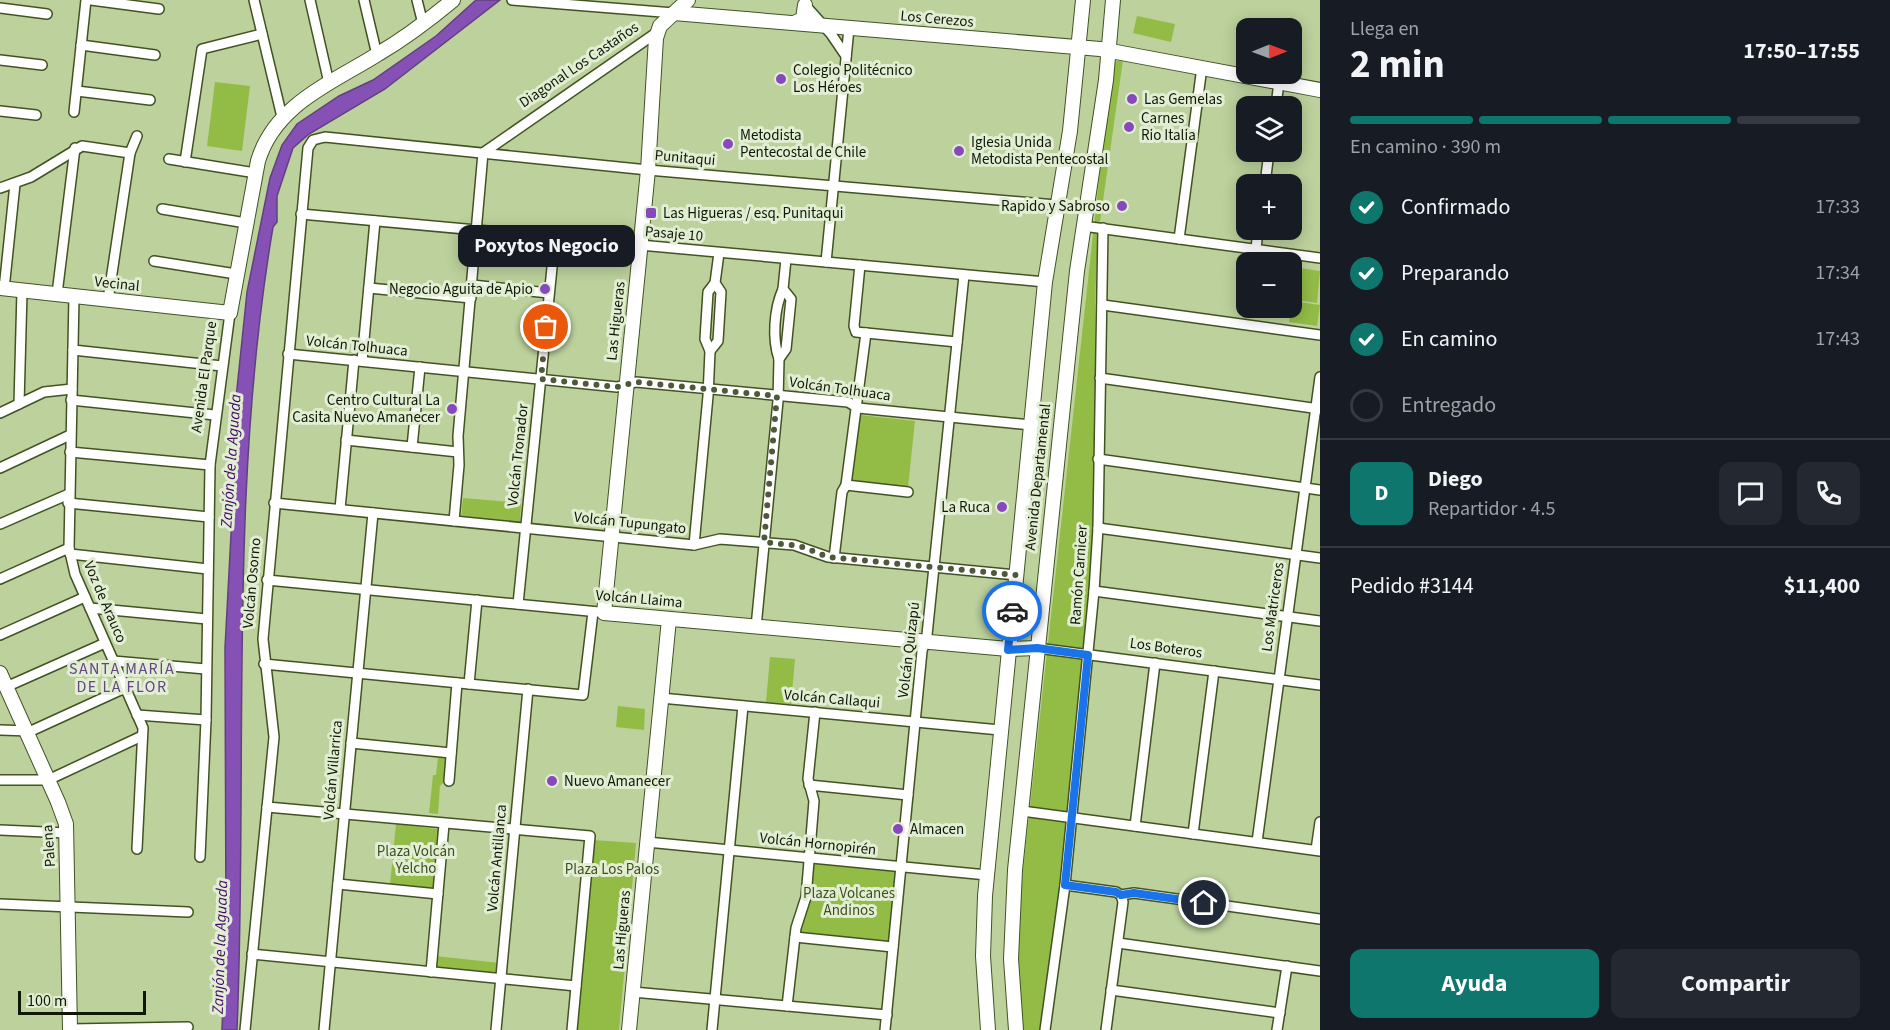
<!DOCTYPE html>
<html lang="es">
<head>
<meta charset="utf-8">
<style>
	body { margin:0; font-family:"Source Sans 3",sans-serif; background:#242831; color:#f1f3f6; height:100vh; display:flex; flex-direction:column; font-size:22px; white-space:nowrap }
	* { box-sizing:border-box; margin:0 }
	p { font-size:20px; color:#9ea1a6 }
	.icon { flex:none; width:33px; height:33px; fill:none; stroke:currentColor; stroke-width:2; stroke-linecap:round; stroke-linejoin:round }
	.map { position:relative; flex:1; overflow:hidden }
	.drawer { display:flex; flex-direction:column; background:#171b24; width:570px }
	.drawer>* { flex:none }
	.needle { width:39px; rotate:89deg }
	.fabs { position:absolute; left:1236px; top:18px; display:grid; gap:12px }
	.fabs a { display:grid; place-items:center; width:66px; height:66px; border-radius:12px; background:#171b24; box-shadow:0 3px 15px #0003; font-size:30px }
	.scale { position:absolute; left:18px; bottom:15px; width:128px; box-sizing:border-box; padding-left:6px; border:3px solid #101805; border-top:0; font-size:16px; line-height:21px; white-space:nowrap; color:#101805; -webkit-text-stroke:4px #e2eed3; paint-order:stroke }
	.pin { position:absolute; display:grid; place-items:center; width:51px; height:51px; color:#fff; margin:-26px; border:3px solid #fff; border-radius:50%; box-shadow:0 2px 6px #0007 }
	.courier { position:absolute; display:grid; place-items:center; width:60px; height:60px; margin:-30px; border:4px solid #1a73e8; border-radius:50%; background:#fff; color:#222; box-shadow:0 2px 8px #0007 }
	.bubble { position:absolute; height:42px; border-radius:12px; background:#171b24; box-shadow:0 3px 15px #0003; font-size:20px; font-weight:700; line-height:42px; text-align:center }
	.overview em { font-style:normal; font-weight:700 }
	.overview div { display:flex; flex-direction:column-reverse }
	.overview { display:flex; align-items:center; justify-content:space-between; height:102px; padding:0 30px }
	h1 { font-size:39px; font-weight:700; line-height:45px }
	.bar { display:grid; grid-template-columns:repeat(4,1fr); gap:9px 6px; align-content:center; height:72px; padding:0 30px }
	.bar i { height:8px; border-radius:4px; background:#363941 }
	.bar .on { background:#0f766e }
	.bar p { grid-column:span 4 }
	.line { display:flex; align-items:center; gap:15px; padding:0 30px; border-top:2px solid #363941 }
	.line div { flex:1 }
	.round { display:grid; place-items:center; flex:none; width:63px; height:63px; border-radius:12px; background:#242831 }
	ol { padding:0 30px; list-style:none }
	li { display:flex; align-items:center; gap:18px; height:66px }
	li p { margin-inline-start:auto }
	li .icon { padding:6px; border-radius:50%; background:#0f766e; color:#fff; stroke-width:4 }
	li:last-child { color:#9ea1a6 }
	li i { width:33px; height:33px; border:3px solid #363941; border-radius:50% }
	.action { display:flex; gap:12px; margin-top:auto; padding:12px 30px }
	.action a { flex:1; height:69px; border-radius:12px; background:#0f766e; color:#fff; font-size:24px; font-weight:700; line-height:69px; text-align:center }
	.action a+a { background:#242831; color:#f1f3f6 }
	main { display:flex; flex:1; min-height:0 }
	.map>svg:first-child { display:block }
</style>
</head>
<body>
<main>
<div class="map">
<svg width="1320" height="1030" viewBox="0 0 1320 1030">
	<rect width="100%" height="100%" fill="#bcd19c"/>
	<g fill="#93bc47">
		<path d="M1137 16 1175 24 1171 42 1133 33Z"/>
		<path d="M1123 60 1098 236 1095 302 1096 466 1091 595 1045 1030H1023L1015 943 1112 62Z"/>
		<path d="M215 82 250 86 242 151 207 146Z"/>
		<path d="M1300 268 1320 271 1317 303 1296 300Z"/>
		<path d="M1292 301 1320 305 1317 326 1289 322Z"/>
		<path d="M860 415 915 421 908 487 852 481Z"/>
		<path d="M463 498 521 503 520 523 461 518Z"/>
		<path d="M770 657 795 659 791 704 766 702Z"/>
		<path d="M618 706 645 709 644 730 616 727Z"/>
		<path d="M438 757 448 758 446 780 440 786 438 814 429 813 433 775H436Z"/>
		<path d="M396 824 437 829 441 834 436 885 432 889 390 885Z"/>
		<path d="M593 840 636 843 619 1030H576Z"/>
		<path d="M812 861 899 869 891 943 798 935Z"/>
		<path d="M435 956 500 963 498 974 437 969Z"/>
	</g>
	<path fill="#8551b4" stroke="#624080" stroke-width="1.5" d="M476 0H500L385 89 309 134 293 148 277 196V222L273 227C228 492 248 762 237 1030H222L226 923 225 648 233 497 232 437 247 292 270 178 282 145 297 124 339 96 373 80 436 36Z"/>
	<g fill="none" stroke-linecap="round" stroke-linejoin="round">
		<g stroke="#425323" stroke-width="12">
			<g id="street">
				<path d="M91 0 159 9"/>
				<path d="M254 0 282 117"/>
				<path d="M310 0 329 83"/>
				<path d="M364 0 377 55"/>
				<path d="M417 0 423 24"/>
				<path d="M512 0 674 13"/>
				<path d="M804 4 831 34 846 56"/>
				<path d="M0 8 47 14"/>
				<path d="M81 45 155 55"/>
				<path d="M0 60 42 65"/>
				<path d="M77 91 150 100"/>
				<path d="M1276 106 1279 82"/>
				<path d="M0 111 36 115"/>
				<path d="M74 112 86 0"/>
				<path d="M169 159 256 173"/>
				<path d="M185 162 202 49 262 34"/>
				<path d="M1265 184 1269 152"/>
				<path d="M0 188 31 177 82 146 130 153"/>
				<path d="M162 209 246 223"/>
				<path d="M301 214 1045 282"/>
				<path d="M1083 226 1320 258"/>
				<path d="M1179 239 1202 67"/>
				<path d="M1256 249 1258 230"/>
				<path d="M154 261 236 274"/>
				<path d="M826 262 849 28"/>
				<path d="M860 265 854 326 856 332 957 342"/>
				<path d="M472 285 549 293"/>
				<path d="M369 288 471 298"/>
				<path d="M4 289 15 184"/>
				<path d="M57 294 75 148"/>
				<path d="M74 296 69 548 75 574 143 728 137 849"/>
				<path d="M108 300 130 153 137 136"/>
				<path d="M1103 305 1320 335"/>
				<path d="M73 350 222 366"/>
				<path d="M710 351 718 341 721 292 715 283 719 253"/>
				<path d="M288 354 617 387 636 382 848 402 858 408 1031 425"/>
				<path d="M779 359C772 339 774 309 783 289"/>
				<path d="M362 361 375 221"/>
				<path d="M1100 378 1320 409"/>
				<path d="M71 400 215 415"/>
				<path d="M19 404 22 291"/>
				<path d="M0 413 44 392 72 389"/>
				<path d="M346 440 458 452"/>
				<path d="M412 447 420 367"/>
				<path d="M70 452 210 465"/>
				<path d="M1098 459 1320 490"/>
				<path d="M0 468 70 435"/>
				<path d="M846 485 908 492"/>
				<path d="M68 503 209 517"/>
				<path d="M274 503 694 545 720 539 794 545 828 557 1016 575"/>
				<path d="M340 509 354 360"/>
				<path d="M454 521 459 465 458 436 483 153 656 33"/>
				<path d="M0 524 69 494"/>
				<path d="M1098 528 1320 558"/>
				<path d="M694 545 708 396 710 351 705 339 708 292 715 283"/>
				<path d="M70 554 208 569"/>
				<path d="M834 558 842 492 846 485 866 333"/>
				<path d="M0 579 69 548"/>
				<path d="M267 580 599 612"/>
				<path d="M1094 591 1320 621"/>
				<path d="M518 604 555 238"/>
				<path d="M90 608 207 619"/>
				<path d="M756 627 778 401 779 359 786 349 791 299 783 289 786 259"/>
				<path d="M0 635 85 597"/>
				<path d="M1037 648 1320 685"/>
				<path d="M113 661 206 669"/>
				<path d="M264 664 583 695 593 612"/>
				<path d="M469 684 477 600"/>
				<path d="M6 687 105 643"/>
				<path d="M661 698 1000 730"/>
				<path d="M137 715 206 720"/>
				<path d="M0 730 31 731 125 688"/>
				<path d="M351 743 451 753"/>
				<path d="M0 780H48L142 736"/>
				<path d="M449 781 457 683"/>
				<path d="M809 785 908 795"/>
				<path d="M267 807 590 836 572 1030"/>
				<path d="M1022 811 1320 851"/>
				<path d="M1135 826 1155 663"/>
				<path d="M0 830 67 833"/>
				<path d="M1193 834 1214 671"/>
				<path d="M647 842 987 875"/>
				<path d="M1257 842 1320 377"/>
				<path d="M1316 850 1320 822"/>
				<path d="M200 857 206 720 210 465 230 313"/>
				<path d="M338 884 438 894"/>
				<path d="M1065 885 1116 892 1121 895 1134 893 1320 919"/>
				<path d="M0 904 188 912"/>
				<path d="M795 937 893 947"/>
				<path d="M1118 943 1320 971"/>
				<path d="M252 954 576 986"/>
				<path d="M431 972 444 824"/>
				<path d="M1111 990 1280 1013"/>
				<path d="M633 992 887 1015"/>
				<path d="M787 1006 796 928 806 897 814 801 808 779 815 712"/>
				<path d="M70 1029 188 1027"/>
				<path d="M245 1030 274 737 263 639 308 148 313 140 325 137 648 170 1056 205"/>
				<path d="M324 1030 373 513"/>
				<path d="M496 1030 528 689"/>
				<path d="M712 1030 743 706"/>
				<path d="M885 1030 922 651 927 635 964 275"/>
				<path d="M1045 1030 1065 885 1094 591 1098 528 1103 228"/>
				<path d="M1106 1030 1123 902 1121 895"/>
				<path d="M1277 1030 1287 966"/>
			</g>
		</g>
		<g stroke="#425323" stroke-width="16">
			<g id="secondary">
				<path d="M688 0 660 26 656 38 648 170 604 613 1008 649 1037 648"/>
				<path d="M674 13 1100 49 1320 90"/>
				<path d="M794 23 803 19 805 5"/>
				<path d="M0 288 230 313 258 161C275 104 332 83 378 54 405 38 429 20 453 0"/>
				<path d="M0 673 58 802 66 824 70 1030"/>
				<path d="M629 1030 669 619"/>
				<path d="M988 1030 983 956 985 896 1045 282 1070 131 1083 0"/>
				<path d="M1016 1030 1011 959 1015 870 1077 271 1106 80 1113 0"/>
			</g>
		</g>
		<use href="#street" stroke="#fff" stroke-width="9"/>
		<use href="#secondary" stroke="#fff" stroke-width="14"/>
	</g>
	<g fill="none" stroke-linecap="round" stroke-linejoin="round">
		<path stroke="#4c593a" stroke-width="6" stroke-dasharray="0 10.8" d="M546 327 541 379 617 387 636 382 777 396 764 542 800 546 828 557 1016 575 1012 611"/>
		<path stroke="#1a73e8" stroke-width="8" d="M1012 611 1008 650 1037 648 1088 655 1065 885 1116 892 1121 895 1134 893 1204 903"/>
	</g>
	<g fill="#8848bd" stroke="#e2eed3" stroke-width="2">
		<circle cx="781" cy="79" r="6"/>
		<circle cx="1132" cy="99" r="6"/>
		<circle cx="1129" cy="127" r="6"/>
		<circle cx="728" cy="144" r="6"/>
		<circle cx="959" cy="151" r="6"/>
		<circle cx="1122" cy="206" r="6"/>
		<rect x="645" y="207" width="12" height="12" rx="3"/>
		<circle cx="545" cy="289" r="6"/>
		<circle cx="452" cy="409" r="6"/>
		<circle cx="1002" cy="507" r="6"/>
		<circle cx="552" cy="781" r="6"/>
		<circle cx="898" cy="829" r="6"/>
	</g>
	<g text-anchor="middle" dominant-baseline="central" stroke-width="6" stroke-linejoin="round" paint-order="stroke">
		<g font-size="15" fill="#101805" stroke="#e2eed3">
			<text transform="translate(937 19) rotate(5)">Los Cerezos</text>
			<text transform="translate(579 65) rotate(-34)">Diagonal Los Castaños</text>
			<text transform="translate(685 158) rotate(5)">Punitaqui</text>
			<text transform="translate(674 234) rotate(5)">Pasaje 10</text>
			<text transform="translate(117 284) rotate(6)">Vecinal</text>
			<text transform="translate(616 321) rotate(-84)">Las Higueras</text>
			<text transform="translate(357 346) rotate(6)">Volcán Tolhuaca</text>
			<text transform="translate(204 377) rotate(-82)">Avenida El Parque</text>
			<text transform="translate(840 389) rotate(8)">Volcán Tolhuaca</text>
			<text transform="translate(518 455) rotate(-84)">Volcán Tronador</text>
			<text transform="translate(1038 477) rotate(-84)">Avenida Departamental</text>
			<text transform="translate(630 523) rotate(6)">Volcán Tupungato</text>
			<text transform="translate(1079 575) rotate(-86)">Ramón Carnicer</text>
			<text transform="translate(252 583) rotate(-85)">Volcán Osorno</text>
			<text transform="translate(639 599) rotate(5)">Volcán Llaima</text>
			<text transform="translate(105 602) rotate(67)">Voz de Arauco</text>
			<text transform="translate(1273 607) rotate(-82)">Los Matriceros</text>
			<text transform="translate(1166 648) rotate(8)">Los Boteros</text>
			<text transform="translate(909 650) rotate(-83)">Volcán Quizapú</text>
			<text transform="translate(832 699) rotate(5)">Volcán Callaqui</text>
			<text transform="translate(333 770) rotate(-85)">Volcán Villarrica</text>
			<text transform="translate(818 844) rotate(6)">Volcán Hornopirén</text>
			<text transform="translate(49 846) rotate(-94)">Palena</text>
			<text transform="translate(497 858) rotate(-85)">Volcán Antillanca</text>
			<text transform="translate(622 930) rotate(-85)">Las Higueras</text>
		</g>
		<g font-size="15" fill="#101805" stroke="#e2eed3" text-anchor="start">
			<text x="793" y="70">Colegio Politécnico<tspan x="793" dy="17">Los Héroes</tspan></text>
			<text x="1144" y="99">Las Gemelas</text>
			<text x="1141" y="118">Carnes<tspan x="1141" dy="17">Rio Italia</tspan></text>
			<text x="740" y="135">Metodista<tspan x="740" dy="17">Pentecostal de Chile</tspan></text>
			<text x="971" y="142">Iglesia Unida<tspan x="971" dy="17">Metodista Pentecostal</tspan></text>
			<text x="1110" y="206" text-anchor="end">Rapido y Sabroso</text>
			<text x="663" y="213">Las Higueras / esq. Punitaqui</text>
			<text x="533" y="289" text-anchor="end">Negocio Aguita de Apio</text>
			<text x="440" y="400" text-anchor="end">Centro Cultural La<tspan x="440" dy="17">Casita Nuevo Amanecer</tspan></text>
			<text x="990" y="507" text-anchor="end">La Ruca</text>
			<text x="564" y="781">Nuevo Amanecer</text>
			<text x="910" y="829">Almacen</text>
		</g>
		<g font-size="15" fill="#3d4e1f" stroke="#e2eed3">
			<text x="416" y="851">Plaza Volcán<tspan x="416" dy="17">Yelcho</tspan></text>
			<text x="612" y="869">Plaza Los Palos</text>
			<text x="849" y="893">Plaza Volcanes<tspan x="849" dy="17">Andinos</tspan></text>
		</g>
		<g font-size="16" font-style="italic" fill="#410667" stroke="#e2eed3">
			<text transform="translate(231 461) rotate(-86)">Zanjón de la Aguada</text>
			<text transform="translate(220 947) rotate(-88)">Zanjón de la Aguada</text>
		</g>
		<g font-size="16" letter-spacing="1.5" fill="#634581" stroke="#e2eed3">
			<text x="122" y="669">SANTA MARÍA<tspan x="122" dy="18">DE LA FLOR</tspan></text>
		</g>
	</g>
</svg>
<div class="fabs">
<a><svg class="needle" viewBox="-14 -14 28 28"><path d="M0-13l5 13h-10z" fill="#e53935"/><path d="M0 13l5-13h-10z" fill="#9ea1a6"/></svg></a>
<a><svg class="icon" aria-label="layers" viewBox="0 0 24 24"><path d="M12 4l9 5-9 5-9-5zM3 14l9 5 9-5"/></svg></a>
<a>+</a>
<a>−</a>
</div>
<div class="scale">100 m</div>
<div class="pin" style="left:546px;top:327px;background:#ea580c"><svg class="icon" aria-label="bag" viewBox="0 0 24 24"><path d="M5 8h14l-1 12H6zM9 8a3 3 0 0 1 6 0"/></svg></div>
<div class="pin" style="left:1204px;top:903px;background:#1f2937"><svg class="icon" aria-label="home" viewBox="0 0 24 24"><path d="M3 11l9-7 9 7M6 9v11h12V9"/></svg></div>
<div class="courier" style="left:1012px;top:611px"><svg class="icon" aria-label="car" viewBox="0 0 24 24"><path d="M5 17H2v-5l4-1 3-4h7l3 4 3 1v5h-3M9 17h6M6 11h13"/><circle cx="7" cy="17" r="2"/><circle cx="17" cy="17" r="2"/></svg></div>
<div class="bubble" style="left:458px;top:225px;width:177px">Poxytos Negocio</div>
</div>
<section class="drawer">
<div class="overview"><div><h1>2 min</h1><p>Llega en</p></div><em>17:50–17:55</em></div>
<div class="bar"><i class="on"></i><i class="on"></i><i class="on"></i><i></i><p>En camino · 390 m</p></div>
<ol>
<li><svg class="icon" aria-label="check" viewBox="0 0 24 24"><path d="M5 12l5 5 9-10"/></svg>Confirmado<p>17:33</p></li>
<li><svg class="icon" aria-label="check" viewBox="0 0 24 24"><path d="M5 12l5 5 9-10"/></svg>Preparando<p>17:34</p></li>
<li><svg class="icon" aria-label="check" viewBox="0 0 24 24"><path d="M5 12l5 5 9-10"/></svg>En camino<p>17:43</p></li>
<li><i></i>Entregado</li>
</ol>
<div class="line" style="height:108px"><b class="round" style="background:#0f766e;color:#fff">D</b><div><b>Diego</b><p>Repartidor · 4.5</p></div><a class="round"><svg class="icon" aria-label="chat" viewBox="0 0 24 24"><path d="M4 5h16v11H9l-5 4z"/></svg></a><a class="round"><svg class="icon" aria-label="phone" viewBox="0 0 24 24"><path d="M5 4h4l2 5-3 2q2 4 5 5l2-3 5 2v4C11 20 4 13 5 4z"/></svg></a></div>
<div class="line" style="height:78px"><div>Pedido #3144</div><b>$11,400</b></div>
<div class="action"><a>Ayuda</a><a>Compartir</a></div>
</section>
</main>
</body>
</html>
